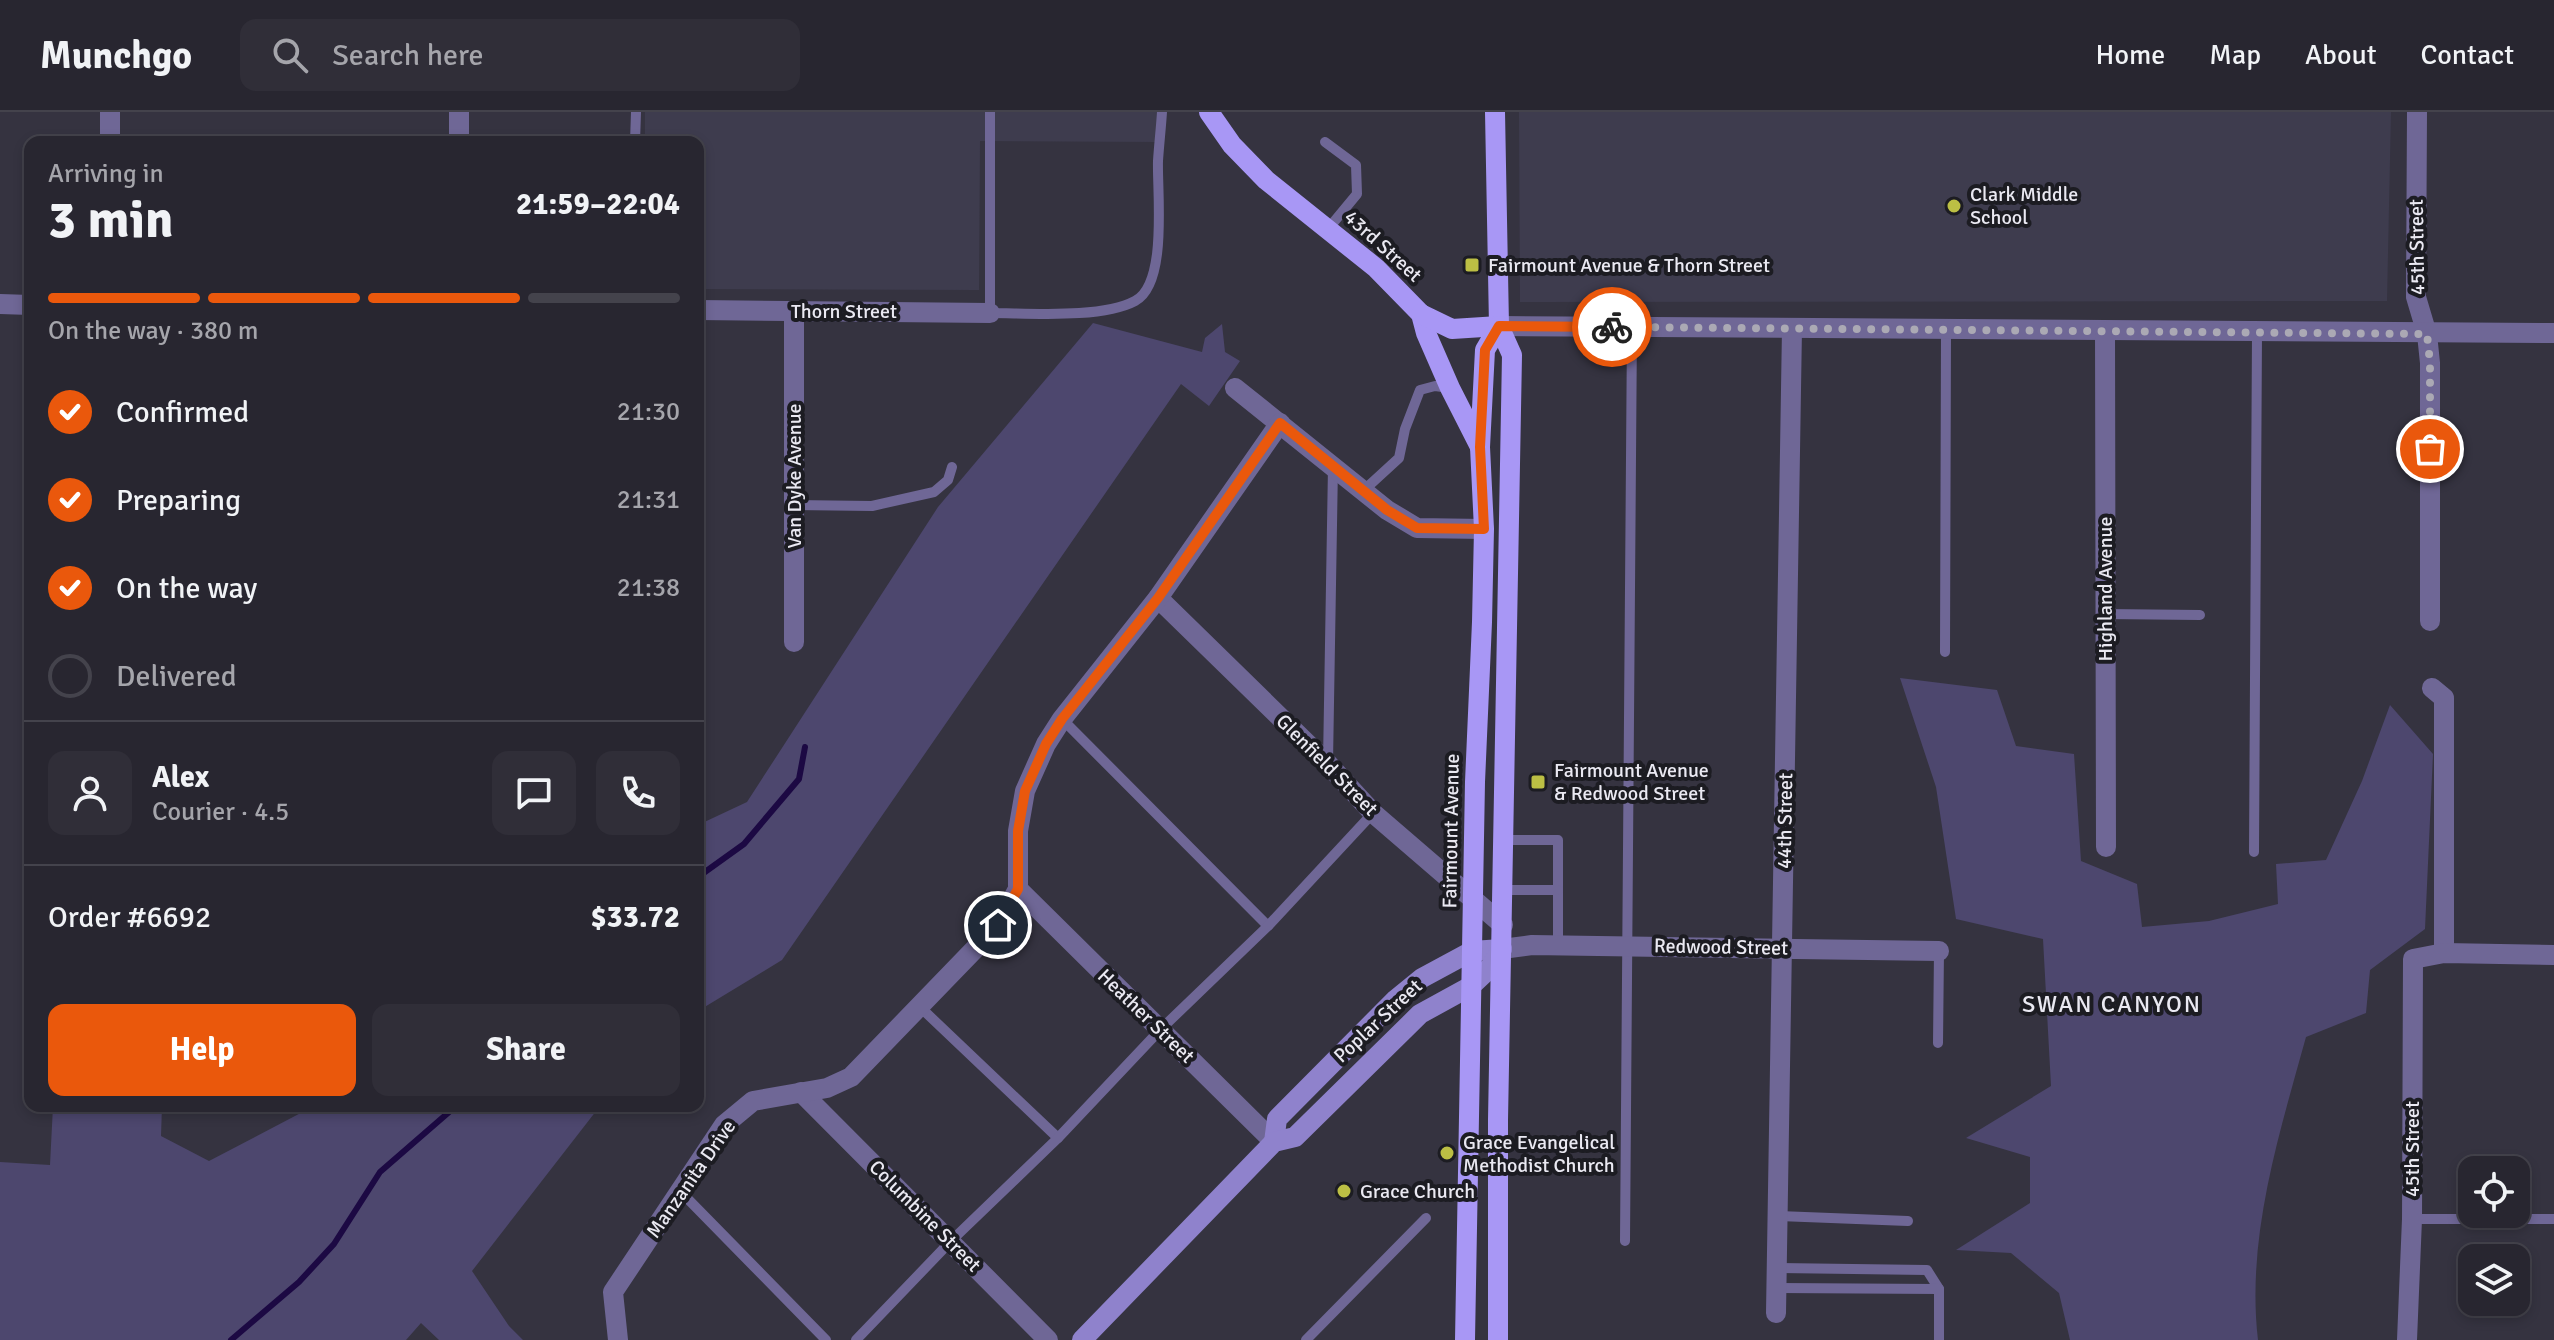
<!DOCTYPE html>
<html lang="en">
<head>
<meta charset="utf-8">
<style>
	body { margin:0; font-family:Signika,sans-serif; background:#302e38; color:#f1f3f6; height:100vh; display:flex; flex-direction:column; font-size:30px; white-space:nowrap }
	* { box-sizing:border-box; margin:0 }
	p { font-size:26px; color:#a5a5ab }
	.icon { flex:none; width:44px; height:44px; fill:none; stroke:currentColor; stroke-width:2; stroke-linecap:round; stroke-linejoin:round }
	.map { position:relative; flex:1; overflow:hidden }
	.details { position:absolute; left:24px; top:24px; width:680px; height:976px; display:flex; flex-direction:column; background:#282630; border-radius:16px; box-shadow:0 4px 12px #0003,0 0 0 2px #44434c }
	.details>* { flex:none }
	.tools { position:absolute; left:2458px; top:1044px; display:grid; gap:16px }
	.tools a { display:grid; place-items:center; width:72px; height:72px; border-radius:16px; background:#282630; box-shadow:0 4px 12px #0003,0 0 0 2px #44434c; font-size:40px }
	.pin { position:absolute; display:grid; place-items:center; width:68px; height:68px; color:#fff; margin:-34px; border:4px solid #fff; border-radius:50%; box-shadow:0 2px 8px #0007 }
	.courier { position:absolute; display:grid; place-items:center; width:80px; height:80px; margin:-40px; border:6px solid #ea580c; border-radius:50%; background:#fff; color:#222; box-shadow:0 2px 10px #0007 }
	.headline em { font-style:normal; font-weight:700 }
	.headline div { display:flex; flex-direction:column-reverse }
	.headline { display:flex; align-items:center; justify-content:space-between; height:136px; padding:0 24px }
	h1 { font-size:52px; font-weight:700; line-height:60px }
	.bar { display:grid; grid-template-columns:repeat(4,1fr); gap:12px 8px; align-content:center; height:96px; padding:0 24px }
	.bar i { height:10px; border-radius:6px; background:#44434c }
	.bar .active { background:#ea580c }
	.bar p { grid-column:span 4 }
	.line { display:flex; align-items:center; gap:20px; padding:0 24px; border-top:2px solid #44434c }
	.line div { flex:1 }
	.round { display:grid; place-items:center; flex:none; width:84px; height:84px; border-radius:16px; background:#302e38 }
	ol { padding:0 24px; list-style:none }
	li { display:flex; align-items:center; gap:24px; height:88px }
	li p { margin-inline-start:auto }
	li .icon { padding:8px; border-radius:50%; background:#ea580c; color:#fff; stroke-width:4 }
	li:last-child { color:#a5a5ab }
	li i { width:44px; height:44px; border:4px solid #44434c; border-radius:50% }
	.primary-button { display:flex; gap:16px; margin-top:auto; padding:16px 24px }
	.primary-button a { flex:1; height:92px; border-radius:16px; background:#ea580c; color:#fff; font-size:32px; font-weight:700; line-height:92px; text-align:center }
	.primary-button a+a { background:#302e38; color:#f1f3f6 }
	header { display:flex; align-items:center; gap:48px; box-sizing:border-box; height:112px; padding:0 40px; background:#282630; border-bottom:2px solid #44434c }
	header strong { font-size:38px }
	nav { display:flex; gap:44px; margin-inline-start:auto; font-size:28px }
	.search { width:560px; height:72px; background:#302e38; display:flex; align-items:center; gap:20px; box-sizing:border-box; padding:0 28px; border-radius:16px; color:#a5a5ab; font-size:30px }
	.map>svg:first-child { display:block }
</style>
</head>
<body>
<header>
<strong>Munchgo</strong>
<div class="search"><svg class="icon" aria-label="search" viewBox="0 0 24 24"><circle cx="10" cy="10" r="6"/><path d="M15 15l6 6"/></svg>Search here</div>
<nav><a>Home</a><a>Map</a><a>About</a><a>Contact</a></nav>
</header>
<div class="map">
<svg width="2554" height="1228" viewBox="0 0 2554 1228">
	<rect width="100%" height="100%" fill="#353340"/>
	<g fill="#3e3c4e">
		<path d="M645 0H1157L1158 30 980 29 979 178 698 177V30H645Z"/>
		<path d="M1519 0H2391L2387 189 1520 190Z"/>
	</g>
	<g fill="#4d476e">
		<path d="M1093 211 1202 240 1205 226 1222 212 1225 240 1240 249 1209 294 1181 272 782 848 698 899V713L747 690 938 395Z"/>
		<path d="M1900 566 1997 578 2016 634 2074 642 2081 749 2137 772 2142 815 2209 809 2278 792 2276 752 2326 748 2362 669 2390 593 2433 642 2425 817 2370 858 2366 901 2306 925C2279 1023 2246 1125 2258 1228H2070L2059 1181 2011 1141 1956 1138 2030 1091V1045L1966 1026 2051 974 2043 827 1956 807 1936 675Z"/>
		<path d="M53 994H162L161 1024 209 1049 314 994H600L472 1159 509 1214 523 1228H439L421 1211 406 1228H0V1050L50 1053Z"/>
	</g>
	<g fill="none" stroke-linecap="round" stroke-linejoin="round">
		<g stroke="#1c0943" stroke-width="6">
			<path d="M698 765 744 732 799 667 805 635"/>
			<path d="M231 1228 299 1170 334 1132 380 1060 456 994"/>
		</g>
		<g stroke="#6f6796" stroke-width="10">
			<path d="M990 0V201C1029 201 1101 207 1135 189 1168 172 1157 81 1158 49 1159 33 1161 16 1162 0"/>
			<path d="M635 30 636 0"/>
			<path d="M1325 30 1356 53 1357 82 1328 117"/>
			<path d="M1363 379 1399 346 1405 317 1420 278 1435 274 1450 276"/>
			<path d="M793 393 872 394 934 380 948 368 952 355"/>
			<path d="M2105 502 2200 503"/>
			<path d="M1945 540 1946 218"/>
			<path d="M1062 607 1268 814"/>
			<path d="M1328 650 1333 354"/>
			<path d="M1504 728H1558V833"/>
			<path d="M2254 740 2257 220"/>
			<path d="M1504 778H1558"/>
			<path d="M920 895 1058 1026"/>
			<path d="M1938 931 1939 839"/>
			<path d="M681 1080 826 1228"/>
			<path d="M1779 1104 1908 1109"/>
			<path d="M2412 1107H2554"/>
			<path d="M1625 1129 1632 215"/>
			<path d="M1779 1156 1927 1158 1939 1177"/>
			<path d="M1778 1176 1939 1177V1228"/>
			<path d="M856 1228 950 1130 1058 1026 1160 918 1268 814 1373 701"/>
			<path d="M1306 1228 1426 1106"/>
		</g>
		<g stroke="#6f6796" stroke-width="20">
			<path d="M2417 0 2416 185 2427 222 2430 251V509"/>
			<path d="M110 30V0"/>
			<path d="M459 30V0"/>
			<path d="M0 192 30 193"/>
			<path d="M698 198 990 201"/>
			<path d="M794 199V530"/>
			<path d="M1499 214 2554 221"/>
			<path d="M2105 219 2106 735"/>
			<path d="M1235 276 1387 398 1417 416 1484 417"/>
			<path d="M1158 486 1328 652 1373 701 1503 813"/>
			<path d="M2432 576 2444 586V841"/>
			<path d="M1018 777 1274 1030"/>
			<path d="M1502 837 1532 833 1939 839"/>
			<path d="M801 980 1048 1228"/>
			<path d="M1776 1201 1792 216"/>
			<path d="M618 1228 613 1180 724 1013 753 989 827 976 851 965 998 813 1018 777V719L1025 679 1046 632 1062 607 1158 486 1280 311"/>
			<path d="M2407 1228 2412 1107 2413 847 2444 841 2554 843"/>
		</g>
		<g stroke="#8f82cc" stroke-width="20">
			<path d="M1274 1030 1277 1007 1395 888 1422 866 1472 839 1502 837"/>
			<path d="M1082 1228 1274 1030 1295 1025 1420 902 1471 874 1488 858 1502 837"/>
		</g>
		<g stroke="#a897f5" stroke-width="20">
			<path d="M1209 0 1232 33 1266 68 1376 156 1421 202 1426 221 1450 276 1480 335"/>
			<path d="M1495 0 1499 214 1512 243 1498 1008V1228"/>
			<path d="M1421 202 1452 217 1499 214"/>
			<path d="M1465 1228 1475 670 1482 510 1484 417 1480 335 1485 238 1499 214"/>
		</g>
	</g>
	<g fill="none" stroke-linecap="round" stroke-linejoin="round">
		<path stroke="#aba9b4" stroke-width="8" stroke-dasharray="0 14.4" d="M1612 215 2427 222 2430 251V337"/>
		<path stroke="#ea580c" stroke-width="10" d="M998 813 1018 777V719L1025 679 1046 632 1062 607 1158 486 1280 311 1387 398 1417 416 1484 417 1480 335 1485 238 1499 214 1612 215"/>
	</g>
	<g fill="#bcbf44" stroke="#1c1c22" stroke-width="3">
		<circle cx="1954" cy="94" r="8"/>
		<rect x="1464" y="145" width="16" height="16" rx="4"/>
		<rect x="1530" y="662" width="16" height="16" rx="4"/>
		<circle cx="1447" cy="1041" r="8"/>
		<circle cx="1344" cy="1079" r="8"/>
	</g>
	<g text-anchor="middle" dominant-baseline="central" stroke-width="8" stroke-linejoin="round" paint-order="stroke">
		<g font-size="20" fill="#eae9f2" stroke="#1c1c22" text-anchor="start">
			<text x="1970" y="82">Clark Middle<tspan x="1970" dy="23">School</tspan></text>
			<text x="1488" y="153">Fairmount Avenue &amp; Thorn Street</text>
			<text x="1554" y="658">Fairmount Avenue<tspan x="1554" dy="23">&amp; Redwood Street</tspan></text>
			<text x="1463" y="1030">Grace Evangelical<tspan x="1463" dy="23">Methodist Church</tspan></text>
			<text x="1360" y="1079">Grace Church</text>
		</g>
		<g font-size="20" fill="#eae9f2" stroke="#1c1c22">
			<text transform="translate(1383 134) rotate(42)">43rd Street</text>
			<text transform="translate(2417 135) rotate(-91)">45th Street</text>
			<text x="844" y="199">Thorn Street</text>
			<text transform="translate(794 364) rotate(-90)">Van Dyke Avenue</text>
			<text transform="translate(2105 477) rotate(-90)">Highland Avenue</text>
			<text transform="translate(1327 653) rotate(45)">Glenfield Street</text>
			<text transform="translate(1785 709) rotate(-89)">44th Street</text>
			<text transform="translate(1451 719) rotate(-89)">Fairmount Avenue</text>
			<text transform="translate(1721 835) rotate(1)">Redwood Street</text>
			<text transform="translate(1146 904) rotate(44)">Heather Street</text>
			<text transform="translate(1378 909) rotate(-43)">Poplar Street</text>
			<text transform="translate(2412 1037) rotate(-90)">45th Street</text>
			<text transform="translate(691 1067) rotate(-55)">Manzanita Drive</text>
			<text transform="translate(925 1104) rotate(45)">Columbine Street</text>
		</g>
		<g font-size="24" letter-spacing="2" fill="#eae9f2" stroke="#1c1c22">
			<text x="2112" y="892">SWAN CANYON</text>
		</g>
	</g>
</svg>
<div class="tools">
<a><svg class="icon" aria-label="locate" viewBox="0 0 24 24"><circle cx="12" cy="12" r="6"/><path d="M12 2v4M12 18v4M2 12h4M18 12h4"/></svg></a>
<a><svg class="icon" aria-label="layers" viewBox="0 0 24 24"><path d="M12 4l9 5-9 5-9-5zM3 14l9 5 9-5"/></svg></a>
</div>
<div class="pin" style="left:2430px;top:337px;background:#ea580c"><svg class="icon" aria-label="bag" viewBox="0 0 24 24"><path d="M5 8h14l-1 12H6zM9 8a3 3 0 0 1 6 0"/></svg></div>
<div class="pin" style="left:998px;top:813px;background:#1f2937"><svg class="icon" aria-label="home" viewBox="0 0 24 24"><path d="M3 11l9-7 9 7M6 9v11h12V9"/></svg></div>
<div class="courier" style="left:1612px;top:215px"><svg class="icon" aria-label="bike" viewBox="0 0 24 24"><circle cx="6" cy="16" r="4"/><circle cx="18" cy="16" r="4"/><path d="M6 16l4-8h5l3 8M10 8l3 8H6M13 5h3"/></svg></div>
<section class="details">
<div class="headline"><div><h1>3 min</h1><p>Arriving in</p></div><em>21:59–22:04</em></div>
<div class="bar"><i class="active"></i><i class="active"></i><i class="active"></i><i></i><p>On the way · 380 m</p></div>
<ol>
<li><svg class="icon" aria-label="check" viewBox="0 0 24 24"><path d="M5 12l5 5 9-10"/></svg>Confirmed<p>21:30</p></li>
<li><svg class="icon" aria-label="check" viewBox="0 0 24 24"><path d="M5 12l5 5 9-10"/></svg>Preparing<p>21:31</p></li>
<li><svg class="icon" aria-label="check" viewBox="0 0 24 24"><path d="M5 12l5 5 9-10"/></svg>On the way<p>21:38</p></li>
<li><i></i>Delivered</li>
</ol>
<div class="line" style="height:144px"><a class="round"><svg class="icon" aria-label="person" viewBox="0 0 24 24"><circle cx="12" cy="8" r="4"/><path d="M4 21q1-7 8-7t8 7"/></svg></a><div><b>Alex</b><p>Courier · 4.5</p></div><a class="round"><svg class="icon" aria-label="chat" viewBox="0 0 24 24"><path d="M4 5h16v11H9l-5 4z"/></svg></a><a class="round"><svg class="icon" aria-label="phone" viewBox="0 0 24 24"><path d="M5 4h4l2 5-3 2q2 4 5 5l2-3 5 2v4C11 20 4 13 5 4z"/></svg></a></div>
<div class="line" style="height:104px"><div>Order #6692</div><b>$33.72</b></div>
<div class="primary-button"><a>Help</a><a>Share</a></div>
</section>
</div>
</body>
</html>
